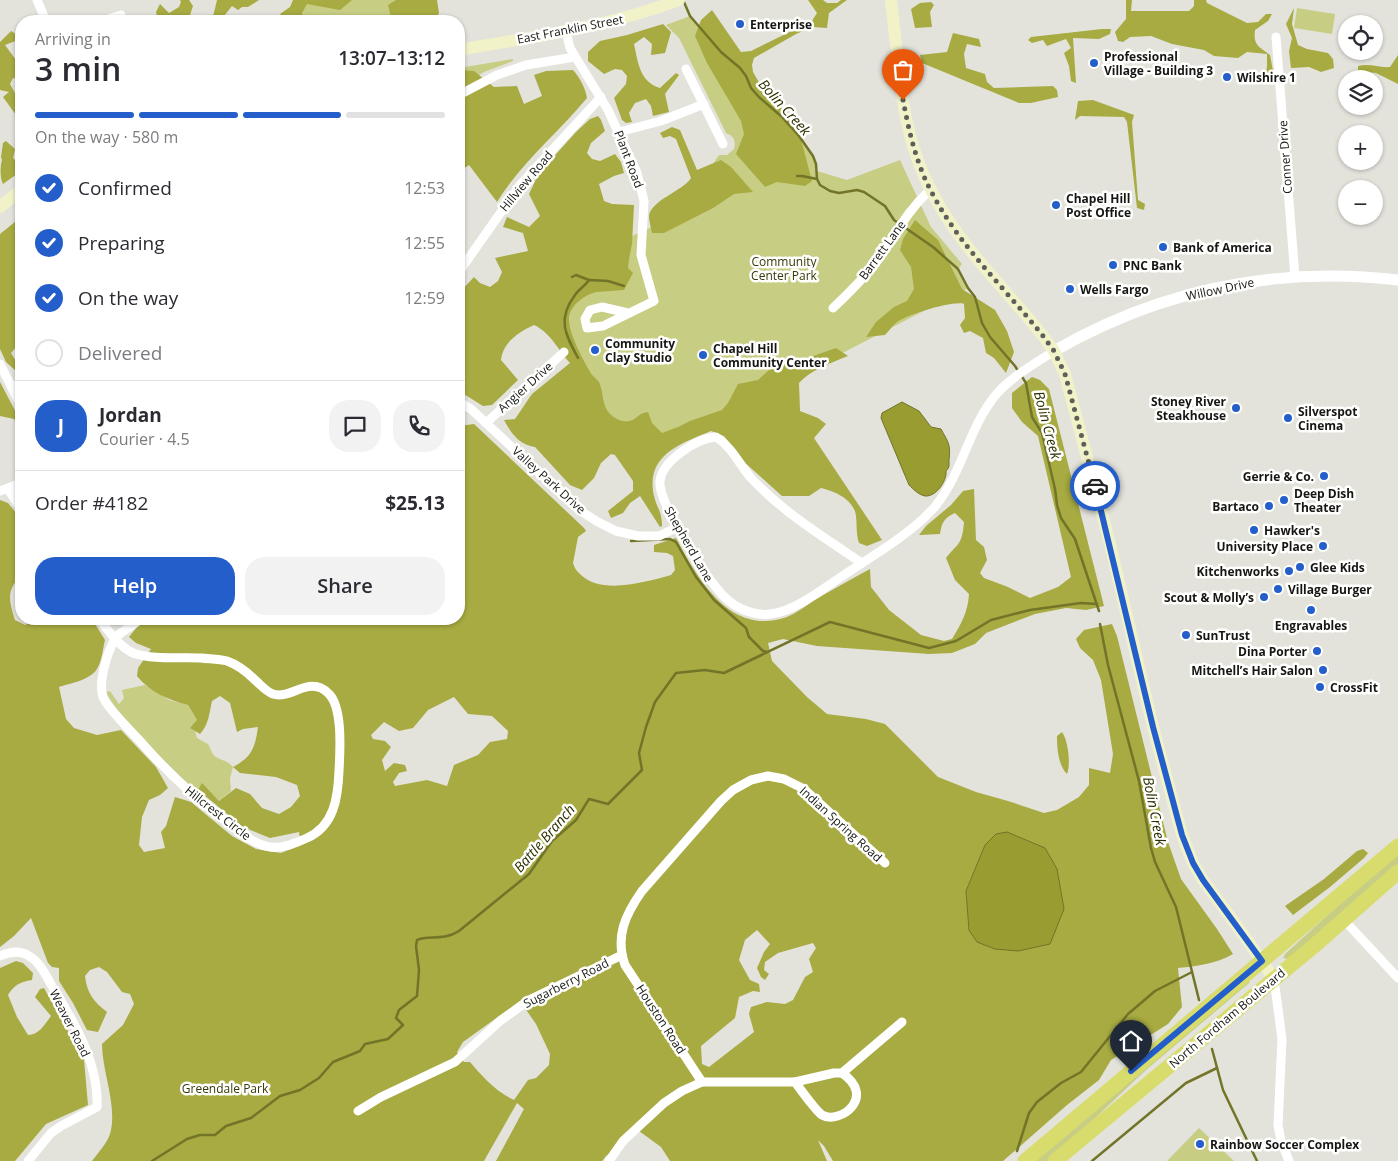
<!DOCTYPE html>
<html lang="en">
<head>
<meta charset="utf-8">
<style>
	body { margin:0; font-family:"Open Sans",sans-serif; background:#f2f2f3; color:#2b2b33; height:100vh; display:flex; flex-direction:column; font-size:19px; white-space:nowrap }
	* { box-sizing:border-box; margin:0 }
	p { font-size:16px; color:#7c7c81 }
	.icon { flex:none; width:28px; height:28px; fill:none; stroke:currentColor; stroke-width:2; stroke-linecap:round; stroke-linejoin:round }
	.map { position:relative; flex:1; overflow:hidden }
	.side { position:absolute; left:15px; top:15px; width:450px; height:610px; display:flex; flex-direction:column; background:#fff; border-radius:20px; box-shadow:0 1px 4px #0004 }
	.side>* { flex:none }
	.buttons { position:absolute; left:1338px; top:15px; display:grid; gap:10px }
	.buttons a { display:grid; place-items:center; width:45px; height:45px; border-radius:50%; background:#fff; box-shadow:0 1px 4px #0004; font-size:25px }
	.pin { position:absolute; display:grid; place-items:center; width:42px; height:42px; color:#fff; margin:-51px -21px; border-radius:50% 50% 50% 0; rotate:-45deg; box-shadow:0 0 5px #0007 }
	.pin .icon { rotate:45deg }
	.courier { position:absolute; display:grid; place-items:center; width:50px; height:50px; margin:-25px; border:4px solid #235eca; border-radius:50%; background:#fff; color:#222; box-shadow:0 1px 6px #0007 }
	.overview em { font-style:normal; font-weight:600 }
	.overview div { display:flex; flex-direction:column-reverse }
	.overview { display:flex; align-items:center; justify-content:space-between; height:85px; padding:0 20px }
	h1 { font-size:32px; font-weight:600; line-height:38px }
	.bar { display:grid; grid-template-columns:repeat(4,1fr); gap:8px 5px; align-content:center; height:60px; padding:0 20px }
	.bar i { height:6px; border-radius:4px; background:#e1e1e2 }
	.bar .on { background:#235eca }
	.bar p { grid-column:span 4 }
	.line { display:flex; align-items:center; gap:12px; padding:0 20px; border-top:1px solid #e1e1e2 }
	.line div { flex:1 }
	.round { display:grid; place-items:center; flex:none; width:52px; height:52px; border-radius:20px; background:#f2f2f3 }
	ol { padding:0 20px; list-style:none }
	li { display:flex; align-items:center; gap:15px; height:55px }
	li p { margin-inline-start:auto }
	li .icon { padding:5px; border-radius:50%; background:#235eca; color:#fff; stroke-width:4 }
	li:last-child { color:#7c7c81 }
	li i { width:28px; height:28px; border:2px solid #e1e1e2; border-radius:50% }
	.cta { display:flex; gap:10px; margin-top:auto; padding:10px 20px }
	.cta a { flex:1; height:58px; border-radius:20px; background:#235eca; color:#fff; font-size:20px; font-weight:600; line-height:58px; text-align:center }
	.cta a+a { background:#f2f2f3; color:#2b2b33 }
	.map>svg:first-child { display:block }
</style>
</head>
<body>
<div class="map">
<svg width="1398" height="1161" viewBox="0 0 1398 1161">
	<rect width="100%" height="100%" fill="#e3e3dc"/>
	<g fill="#c8cd84">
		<path d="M296 0H399L402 21H298Z"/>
		<path d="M1297 8 1335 14 1332 34 1294 28Z"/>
		<path d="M690 16 721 52 799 136 813 156 816 164 817 171 847 180 900 160 931 227 962 264 958 269 968 288 634 461 534 291 636 234 702 205 696 189 719 155H727L734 149C736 141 734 136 726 133L679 38 666 25Z"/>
		<path d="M513 59V61L484 72 459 87V68Z"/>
		<path d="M145 685 169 700 188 705 197 720 191 728 195 731 197 738 208 744C211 749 212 756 218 758 225 762 225 759 233 767L230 778 231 791 219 801 202 784 197 792C173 770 151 748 130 724 121 714 112 704 106 692L110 691 119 704 124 698 122 690Z"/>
		<path d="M1398 851V868L1288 959 1283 958 1285 954Z"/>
		<path d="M1250 980 1249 983 1146 1070 1057 1154 1048 1161H1031Z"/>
		<path d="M1199 1128 1234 1161H1167Z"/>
	</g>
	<g fill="#a7ab41" fill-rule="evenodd">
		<path d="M180 0H189L193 6 188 21H158L156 12 160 4 169 13 179 7 181 2Z"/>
		<path d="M217 0H259L248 7H242L238 10 232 6 220 21H212Z"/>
		<path d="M293 0H352L340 10 307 4 302 13 304 21H288L280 14 290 7Z"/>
		<path d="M396 0H437L439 13 435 21H392L388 5Z"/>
		<path d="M808 0H823L827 3H837L841 0H847L829 13 827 28 813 27 796 34 754 58 752 65 753 72 765 93 794 118 803 147 812 181 805 186 777 182 765 187 736 154 744 134 741 121 707 63 695 36 701 20 712 10 741 52 751 51 812 21 817 13Z"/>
		<path d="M1126 0H1132L1131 11H1189L1194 6V0H1206L1207 3 1247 23 1258 22 1266 14H1272L1268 21 1255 30C1253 46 1259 46 1270 55L1274 76 1267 84 1264 80 1267 67V54L1247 52 1238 58 1214 56 1204 50 1172 44 1151 36 1130 37 1123 42 1118 41 1115 32 1126 19Z"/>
		<path d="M931 2 934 5 930 12 932 27 915 28 911 9 920 3Z"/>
		<path d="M1294 8 1292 24 1298 45 1307 49 1328 53 1333 59 1334 68 1321 72 1309 67 1291 68 1289 51 1292 38 1286 24Z"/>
		<path d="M663 24 671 32 665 53 651 55 652 44 644 37 634 44C638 63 640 82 660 88L676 73 679 75 665 94 669 112 653 116 651 106 646 99 635 103 629 113 632 122 626 123 622 120 614 98 626 84 627 76 622 70 615 69 604 74 588 61V52L600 41 627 35Z"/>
		<path d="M1102 29H1111L1110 34 1099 39 1073 38 1076 83 1071 81 1069 66 1064 53 1071 48 1066 39 1047 46 1043 40 1032 43 1028 40 1031 37Z"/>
		<path d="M11 31 19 36 18 40 5 45 16 60 15 73 18 78 16 79 13 78 10 84 21 104V122L3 97 9 92 0 90V42Z"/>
		<path d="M953 33 979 39 981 47 967 44 964 54 966 68 985 74 987 82 994 88 1053 86 1057 90 1058 97 1031 103H1019L922 63 920 55 947 52Z"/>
		<path d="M1398 55V84L1376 73 1358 71V66C1371 63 1378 68 1390 67Z"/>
		<path d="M459 70 474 71 494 87 517 86 524 104 542 96 534 75 546 71 573 70C580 78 585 87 587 98 558 133 521 163 497 202L469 165 459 172Z"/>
		<path d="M1093 100 1134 115 1132 122 1138 200 1145 204 1144 210 1137 208 1127 122 1124 117 1080 116 1075 120 1078 101Z"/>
		<path d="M598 116 601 120 605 131 591 143 587 153 592 159 600 161 615 154 621 162 624 173 614 176 599 184 604 201 612 204 634 205 632 244 629 259 628 268 633 273 624 290C615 291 606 291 597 292 585 294 568 307 569 320 569 333 582 358 589 370 591 375 596 378 599 382 605 395 600 410 617 419 635 427 635 413 648 412L652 423 662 433 678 427 690 421 722 410 728 403 738 384 758 380 770 369 799 361 836 348 848 356C831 363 812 369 799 383L800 411 818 418 826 424 814 438 882 540 867 546 859 543C856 534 857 525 856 516 854 499 834 491 821 488L809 496H782L743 461 724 436 711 431C680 444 645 455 654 496 657 509 662 511 662 526L660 527 640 496 630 503 623 513 611 518 608 511 633 491V481L615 455 611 454 601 463 594 478 582 490 570 485 535 447C519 445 511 433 504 420L515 419 532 394 570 363C558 350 551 333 534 325 519 332 503 342 501 360L518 380 492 405 483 406 459 391V293L474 277 480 283 490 287 498 281 502 272 495 258 528 251 523 233 503 227 507 217 529 227 540 216 529 194 539 173 576 132 590 119Z"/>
		<path d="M672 127 680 130 697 170 721 160 731 167 753 192 734 194 713 208 664 233H652C651 228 649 221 649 216 651 200 683 191 691 178L676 139 670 136 663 138 660 133Z"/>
		<path d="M6 141 15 149 13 158 17 162 21 160V171L3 184C0 178 0 167 2 160L1 157 3 143Z"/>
		<path d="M21 217V341L11 353 17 363H21V372L18 373 6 362 0 349V234Z"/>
		<path d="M915 220 938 240 962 289 995 310 1007 331 1014 352 1006 373 994 358 986 353 983 338 970 331 964 333 960 325 965 318 964 304C954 300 905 315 896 323 892 326 889 331 885 335L866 337 876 322 894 307 907 301 914 289 911 267 900 250 903 239Z"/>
		<path d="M1032 377 1040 380 1049 389 1104 606 1086 610 1066 608 1035 614 986 633 975 644 952 653 929 654 817 646 783 639 768 643 772 661 807 697 827 714 866 719 885 724 938 777 976 792 1008 801 1044 813 1057 810 1079 797 1089 785V768L1110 773 1113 754 1101 680 1093 660 1080 648 1076 639 1084 630 1112 624 1117 636 1168 842 1181 879 1217 929 1233 954C1215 964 1198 966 1178 968L1182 1007 1168 1024 1111 1060 1099 1080 1067 1105 1003 1161H833L824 1146 818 1140 827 1161H670L661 1147 639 1131 606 1156 602 1161H496L524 1109 517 1103 484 1161H92C98 1153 107 1143 110 1134 118 1107 102 1072 102 1044L123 1025 134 1004 130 994 122 992 107 972 99 967 90 970 85 976C87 993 93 1001 107 1012L98 1032 87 1030 73 1003 59 981V968L52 967 48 963 31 918 14 936 0 947V500L8 503 21 519V575C6 591 9 600 15 620L25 625 38 619H92L105 640C103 648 102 660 98 667 92 680 71 683 59 687L66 719 74 728 97 735 121 730 156 767 168 788 160 795 149 800 142 817 139 845 144 852 165 848 161 832 166 826 175 797 191 802 232 836 256 849 281 853 301 845 299 832 270 838 243 827 198 790 202 783 219 801 236 788 250 794 262 808 279 814 291 807 300 796 297 785 276 777 240 773 233 767C252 757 255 748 258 727L243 729 237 732 230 703 220 696 212 701C209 714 209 724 200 734L190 728 197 720 188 705C168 700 150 692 137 676L138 668 151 649 136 643 129 637 137 627V619H459V426L474 424 584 528 586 531 578 537 573 563C574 566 576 571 579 573 600 596 645 582 671 575L675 570 673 556 667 553 654 552V545L676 538C698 579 730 637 787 617 796 613 805 607 813 601 832 590 851 579 870 569L871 587 889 610 921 635 944 641 952 639C961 624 968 612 969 594L955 580 946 558C959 542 962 545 964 522L955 513C944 518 942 522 940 534L919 535 926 526 951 505 963 491 974 489 976 540 984 547 987 560 980 573 984 578 1008 587 1030 598 1058 587 1071 577 1038 436 1022 422 1012 408V393ZM454 697 468 714 492 716 508 731 507 739 490 742 478 755 454 765 447 786 427 780 395 786 393 782 399 773 407 771 405 765 394 763 385 771 382 760 391 747 385 741 373 739 371 735 384 722 399 731 413 728 428 710ZM985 845 969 930 966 891ZM757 930 770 944 764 952 757 968 761 977 765 980 769 974 764 970 765 962 778 953 813 943 816 948 809 959 813 972 805 977 793 1000 785 1004 767 1002 751 1007 749 1014 754 1032 709 1067 702 1064 701 1046 735 1018 739 997 753 991 760 992 759 984 750 980 739 960 745 940ZM520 1001 536 1024 550 1054 549 1065 536 1078 528 1080 514 1100C496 1092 482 1076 470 1062H464L457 1052 463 1042Z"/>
		<path d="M0 382 21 422V432L14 419 0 416Z"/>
		<path d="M1062 732C1068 740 1071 764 1067 774 1058 765 1057 748 1057 736Z"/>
		<path d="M1363 849 1368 853 1364 858 1330 887 1293 915 1285 906 1324 879 1357 851Z"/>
		<path d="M16 961 23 963 33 973 32 980C20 982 14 985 8 995L17 1017 28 1035C39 1035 44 1025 51 1016L35 997 40 989 44 988 84 1060 88 1105 46 1124 15 1161H0V968Z"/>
	</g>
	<g fill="#999d31" stroke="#727428">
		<path d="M902 402 919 411 931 427 941 429C948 442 951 444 949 460 949 465 950 467 946 471 947 481 936 497 925 496 919 495 913 489 909 485L881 418 882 413Z"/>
		<path d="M1007 832 1045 848 1057 869 1064 909 1050 944 1018 951 995 949 977 942 969 930 966 891 985 845 996 834Z"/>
	</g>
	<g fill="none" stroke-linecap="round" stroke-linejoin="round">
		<g stroke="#727428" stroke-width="2.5">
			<path d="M684 2 690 16 721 52 740 68 746 76 751 88 759 97 782 117 799 136 813 156 816 164 817 179 820 185 830 191 839 193 857 190 864 192 885 206 894 220 933 247 958 269 968 288 975 297 982 323 990 337 1015 366 1026 383 1032 417 1042 433 1055 489 1057 505 1061 518 1075 539 1099 611"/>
			<path d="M797 176H802L817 179"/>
			<path d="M572 277 576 275 589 280"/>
			<path d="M578 358C565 334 557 319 575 295 579 289 585 286 589 280L608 281 624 286"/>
			<path d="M631 541 670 539 676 542 696 577 714 600 746 628 749 637 763 651 767 652"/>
			<path d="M1100 624 1108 665 1139 781 1151 848 1155 862 1176 907 1199 1000"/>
			<path d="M1212 1049 1223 1090 1257 1161"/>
			<path d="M1017 1151 1029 1113 1037 1102 1061 1083 1081 1072 1128 1014 1155 991 1192 972"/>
			<path d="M152 1161 187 1139 200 1135H215L226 1126 251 1118 280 1096 300 1090 319 1078 333 1062 360 1051 365 1044 388 1039 403 1025 396 1018 399 1010 417 996 419 970 416 946 417 940C428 934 442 942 459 931L529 874 552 841 576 820 589 799 608 804 642 770 639 753 646 727 655 702 676 673 705 670 724 673 830 622 929 648 956 641 991 620 1030 610 1081 603 1097 604"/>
			<path d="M1092 1161 1186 1083 1217 1068"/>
		</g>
		<g stroke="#fff" stroke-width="9">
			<path d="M37 0 46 21"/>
			<path d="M102 21 121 15"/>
			<path d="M566 31 570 48 608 110 637 173 644 201 641 255 654 301 603 326 587 328 585 319 590 310 602 307 628 313"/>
			<path d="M1276 37 1295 277"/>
			<path d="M686 69 723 144"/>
			<path d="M459 95 497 75 526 65 575 57"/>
			<path d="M619 132 661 121 704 104"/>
			<path d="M459 272 520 185 601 97"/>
			<path d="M833 308C850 292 867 275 881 256 898 231 907 211 930 190"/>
			<path d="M0 364 21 406"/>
			<path d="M12 388 21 381"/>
			<path d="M459 402 471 409 486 423 579 510 598 522 616 531 638 536H659L678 527"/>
			<path d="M486 423 564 352"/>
			<path d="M8 489 21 509"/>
			<path d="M0 491 21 483"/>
			<path d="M862 563C823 537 783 512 751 478 739 464 732 447 716 437 697 438 662 461 660 481 657 502 711 588 729 601 740 610 756 616 771 614 793 612 823 589 841 577 869 558 899 541 924 518 928 513 934 509 937 504 962 472 969 429 994 397 1009 378 1033 365 1054 351"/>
			<path d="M99 619 115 639 118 635 141 619"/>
			<path d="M115 639C120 644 126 650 133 653 153 660 179 657 201 658 209 659 219 659 227 661 238 665 247 672 255 680 261 685 265 691 273 694 291 700 310 674 329 694 343 708 340 752 339 771 338 798 334 826 307 838 296 843 282 849 270 847 254 845 241 832 228 823 196 799 166 771 140 741 131 731 107 708 103 697 98 682 107 653 115 639Z"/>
			<path d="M1344 920 1398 978"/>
			<path d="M0 956C9 952 20 950 29 956 40 962 46 976 52 986 74 1022 99 1063 97 1107L61 1126 51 1133 28 1161"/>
			<path d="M1274 979 1282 1039 1278 1125 1281 1141 1289 1161"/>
			<path d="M702 1082 625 965C615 937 625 915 642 891L721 801 733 790 751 780 768 776 784 779 804 789 885 863"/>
			<path d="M795 1082 834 1073H842L902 1022"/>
			<path d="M358 1111 381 1097 455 1062 500 1021 529 1000 622 955"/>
			<path d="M609 1161 623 1141 664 1103 682 1091 702 1082H795C801 1090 816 1111 822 1115 840 1125 877 1097 842 1073"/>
		</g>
		<path stroke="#fff" stroke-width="11" d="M1054 351C1160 290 1276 266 1398 280"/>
		<g stroke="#f1f2c8" stroke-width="12">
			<path d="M891 0C899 64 900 134 932 192 960 247 1005 288 1043 336L1054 351 1065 374 1110 544 1153 727 1182 835 1193 863 1203 880 1248 941 1274 979"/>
			<path d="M459 50C533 37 608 27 679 0"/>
			<path d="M0 207 21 190"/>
		</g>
		<g stroke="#d8dc6c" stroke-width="15">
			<path d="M1025 1161 1398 846"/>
			<path d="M1055 1161 1314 946 1398 872"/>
		</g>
	</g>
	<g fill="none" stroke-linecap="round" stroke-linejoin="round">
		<path stroke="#5e5e5a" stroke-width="5" stroke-dasharray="0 9" d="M903 100C909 131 916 163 931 191 959 246 1005 288 1043 336L1054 351 1065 374 1095 486"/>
		<path stroke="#235eca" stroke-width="6" d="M1095 486 1153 727 1182 835 1193 863 1203 880 1262 961 1131 1071"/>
	</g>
	<g fill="#235eca" stroke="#fffffe" stroke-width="2">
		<circle cx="740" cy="24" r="5"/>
		<circle cx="1094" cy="63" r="5"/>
		<circle cx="1227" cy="77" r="5"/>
		<circle cx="1056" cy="205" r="5"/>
		<circle cx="1163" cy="247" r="5"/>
		<circle cx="1113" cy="265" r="5"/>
		<circle cx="1070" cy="289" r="5"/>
		<circle cx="595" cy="350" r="5"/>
		<circle cx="703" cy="355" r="5"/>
		<circle cx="1236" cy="408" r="5"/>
		<circle cx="1288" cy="418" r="5"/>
		<circle cx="1324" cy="476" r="5"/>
		<circle cx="1284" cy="500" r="5"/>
		<circle cx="1269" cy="506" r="5"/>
		<circle cx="1254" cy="530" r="5"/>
		<circle cx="1323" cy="546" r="5"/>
		<circle cx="1300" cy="567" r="5"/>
		<circle cx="1289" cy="571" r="5"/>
		<circle cx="1278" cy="589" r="5"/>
		<circle cx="1264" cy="597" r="5"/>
		<circle cx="1311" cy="610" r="5"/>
		<circle cx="1186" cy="635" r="5"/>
		<circle cx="1317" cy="651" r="5"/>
		<circle cx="1323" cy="670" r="5"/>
		<circle cx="1320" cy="687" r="5"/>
		<circle cx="1200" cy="1144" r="5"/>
	</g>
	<g text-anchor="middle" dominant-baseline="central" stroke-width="5" stroke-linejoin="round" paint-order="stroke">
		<g font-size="12" font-weight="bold" fill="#161614" stroke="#fffffe" text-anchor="start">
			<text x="750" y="24">Enterprise</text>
			<text x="1104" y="56">Professional<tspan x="1104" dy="14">Village - Building 3</tspan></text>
			<text x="1237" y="77">Wilshire 1</text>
			<text x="1066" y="198">Chapel Hill<tspan x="1066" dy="14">Post Office</tspan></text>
			<text x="1173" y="247">Bank of America</text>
			<text x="1123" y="265">PNC Bank</text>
			<text x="1080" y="289">Wells Fargo</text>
			<text x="605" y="343">Community<tspan x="605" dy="14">Clay Studio</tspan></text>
			<text x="713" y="348">Chapel Hill<tspan x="713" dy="14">Community Center</tspan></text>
			<text x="1226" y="401" text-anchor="end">Stoney River<tspan x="1226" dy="14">Steakhouse</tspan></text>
			<text x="1298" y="411">Silverspot<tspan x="1298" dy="14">Cinema</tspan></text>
			<text x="1314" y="476" text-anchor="end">Gerrie &amp; Co.</text>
			<text x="1294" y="493">Deep Dish<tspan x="1294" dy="14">Theater</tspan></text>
			<text x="1259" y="506" text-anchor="end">Bartaco</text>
			<text x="1264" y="530">Hawker's</text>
			<text x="1313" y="546" text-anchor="end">University Place</text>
			<text x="1310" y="567">Glee Kids</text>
			<text x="1279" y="571" text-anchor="end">Kitchenworks</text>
			<text x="1288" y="589">Village Burger</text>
			<text x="1254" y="597" text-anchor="end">Scout &amp; Molly’s</text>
			<text x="1311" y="625" text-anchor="middle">Engravables</text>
			<text x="1196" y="635">SunTrust</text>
			<text x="1307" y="651" text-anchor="end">Dina Porter</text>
			<text x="1313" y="670" text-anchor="end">Mitchell’s Hair Salon</text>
			<text x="1330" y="687">CrossFit</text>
			<text x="1210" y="1144">Rainbow Soccer Complex</text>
		</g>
		<g font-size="12" fill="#161614" stroke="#fffffe">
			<text transform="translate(570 29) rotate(-11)">East Franklin Street</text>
			<text transform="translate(1285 157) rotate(-94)">Conner Drive</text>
			<text transform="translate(629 159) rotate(69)">Plant Road</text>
			<text transform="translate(526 181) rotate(-50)">Hillview Road</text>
			<text transform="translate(882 250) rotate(-54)">Barrett Lane</text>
			<text transform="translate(1220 289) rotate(-12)">Willow Drive</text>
			<text transform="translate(525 387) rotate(-42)">Angier Drive</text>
			<text transform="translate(549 480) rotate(42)">Valley Park Drive</text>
			<text transform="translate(689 544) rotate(60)">Shepherd Lane</text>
			<text transform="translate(218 813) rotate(38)">Hillcrest Circle</text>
			<text transform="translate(841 824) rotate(42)">Indian Spring Road</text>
			<text transform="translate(566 983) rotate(-27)">Sugarberry Road</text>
			<text transform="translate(1227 1018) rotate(-40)">North Fordham Boulevard</text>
			<text transform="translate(661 1019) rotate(57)">Houston Road</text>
			<text transform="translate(70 1023) rotate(63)">Weaver Road</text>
		</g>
		<g font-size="12" fill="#37380b" stroke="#fffffe">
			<text x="784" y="261">Community<tspan x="784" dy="14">Center Park</tspan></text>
			<text x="225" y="1088">Greendale Park</text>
		</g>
		<g font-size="14" font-style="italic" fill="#2d2e01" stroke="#fffffe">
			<text transform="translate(785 107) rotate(48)">Bolin Creek</text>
			<text transform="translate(1048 425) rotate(75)">Bolin Creek</text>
			<text transform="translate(1155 811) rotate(79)">Bolin Creek</text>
			<text transform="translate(544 838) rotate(-49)">Battle Branch</text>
		</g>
	</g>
</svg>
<div class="buttons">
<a><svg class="icon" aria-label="locate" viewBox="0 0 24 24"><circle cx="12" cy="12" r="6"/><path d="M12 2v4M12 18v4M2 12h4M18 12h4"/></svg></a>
<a><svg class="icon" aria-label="layers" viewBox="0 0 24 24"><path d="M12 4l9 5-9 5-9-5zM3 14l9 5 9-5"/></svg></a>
<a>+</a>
<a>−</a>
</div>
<div class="pin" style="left:903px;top:100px;background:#ea580c"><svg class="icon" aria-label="bag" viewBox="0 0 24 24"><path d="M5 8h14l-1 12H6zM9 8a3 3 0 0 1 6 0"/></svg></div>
<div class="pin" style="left:1131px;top:1071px;background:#1f2937"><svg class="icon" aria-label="home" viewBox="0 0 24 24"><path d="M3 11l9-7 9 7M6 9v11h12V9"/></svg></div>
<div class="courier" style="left:1095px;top:486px"><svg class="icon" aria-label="car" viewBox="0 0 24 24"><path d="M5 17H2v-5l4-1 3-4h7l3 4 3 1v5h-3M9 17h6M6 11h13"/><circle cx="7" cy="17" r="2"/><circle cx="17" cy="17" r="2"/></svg></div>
<section class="side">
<div class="overview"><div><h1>3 min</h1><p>Arriving in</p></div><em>13:07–13:12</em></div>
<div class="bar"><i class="on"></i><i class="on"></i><i class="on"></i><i></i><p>On the way · 580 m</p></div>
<ol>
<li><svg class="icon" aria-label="check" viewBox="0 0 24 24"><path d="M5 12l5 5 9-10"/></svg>Confirmed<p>12:53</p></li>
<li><svg class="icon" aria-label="check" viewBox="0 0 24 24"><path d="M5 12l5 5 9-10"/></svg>Preparing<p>12:55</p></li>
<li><svg class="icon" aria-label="check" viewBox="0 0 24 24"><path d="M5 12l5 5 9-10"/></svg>On the way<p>12:59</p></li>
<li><i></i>Delivered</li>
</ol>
<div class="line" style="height:90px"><b class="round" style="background:#235eca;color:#fff">J</b><div><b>Jordan</b><p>Courier · 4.5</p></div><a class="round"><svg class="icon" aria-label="chat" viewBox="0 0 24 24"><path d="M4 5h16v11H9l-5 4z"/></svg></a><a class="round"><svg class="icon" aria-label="phone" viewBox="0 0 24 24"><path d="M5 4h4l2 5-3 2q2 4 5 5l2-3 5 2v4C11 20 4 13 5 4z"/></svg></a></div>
<div class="line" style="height:65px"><div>Order #4182</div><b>$25.13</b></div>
<div class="cta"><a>Help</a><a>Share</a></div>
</section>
</div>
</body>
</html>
